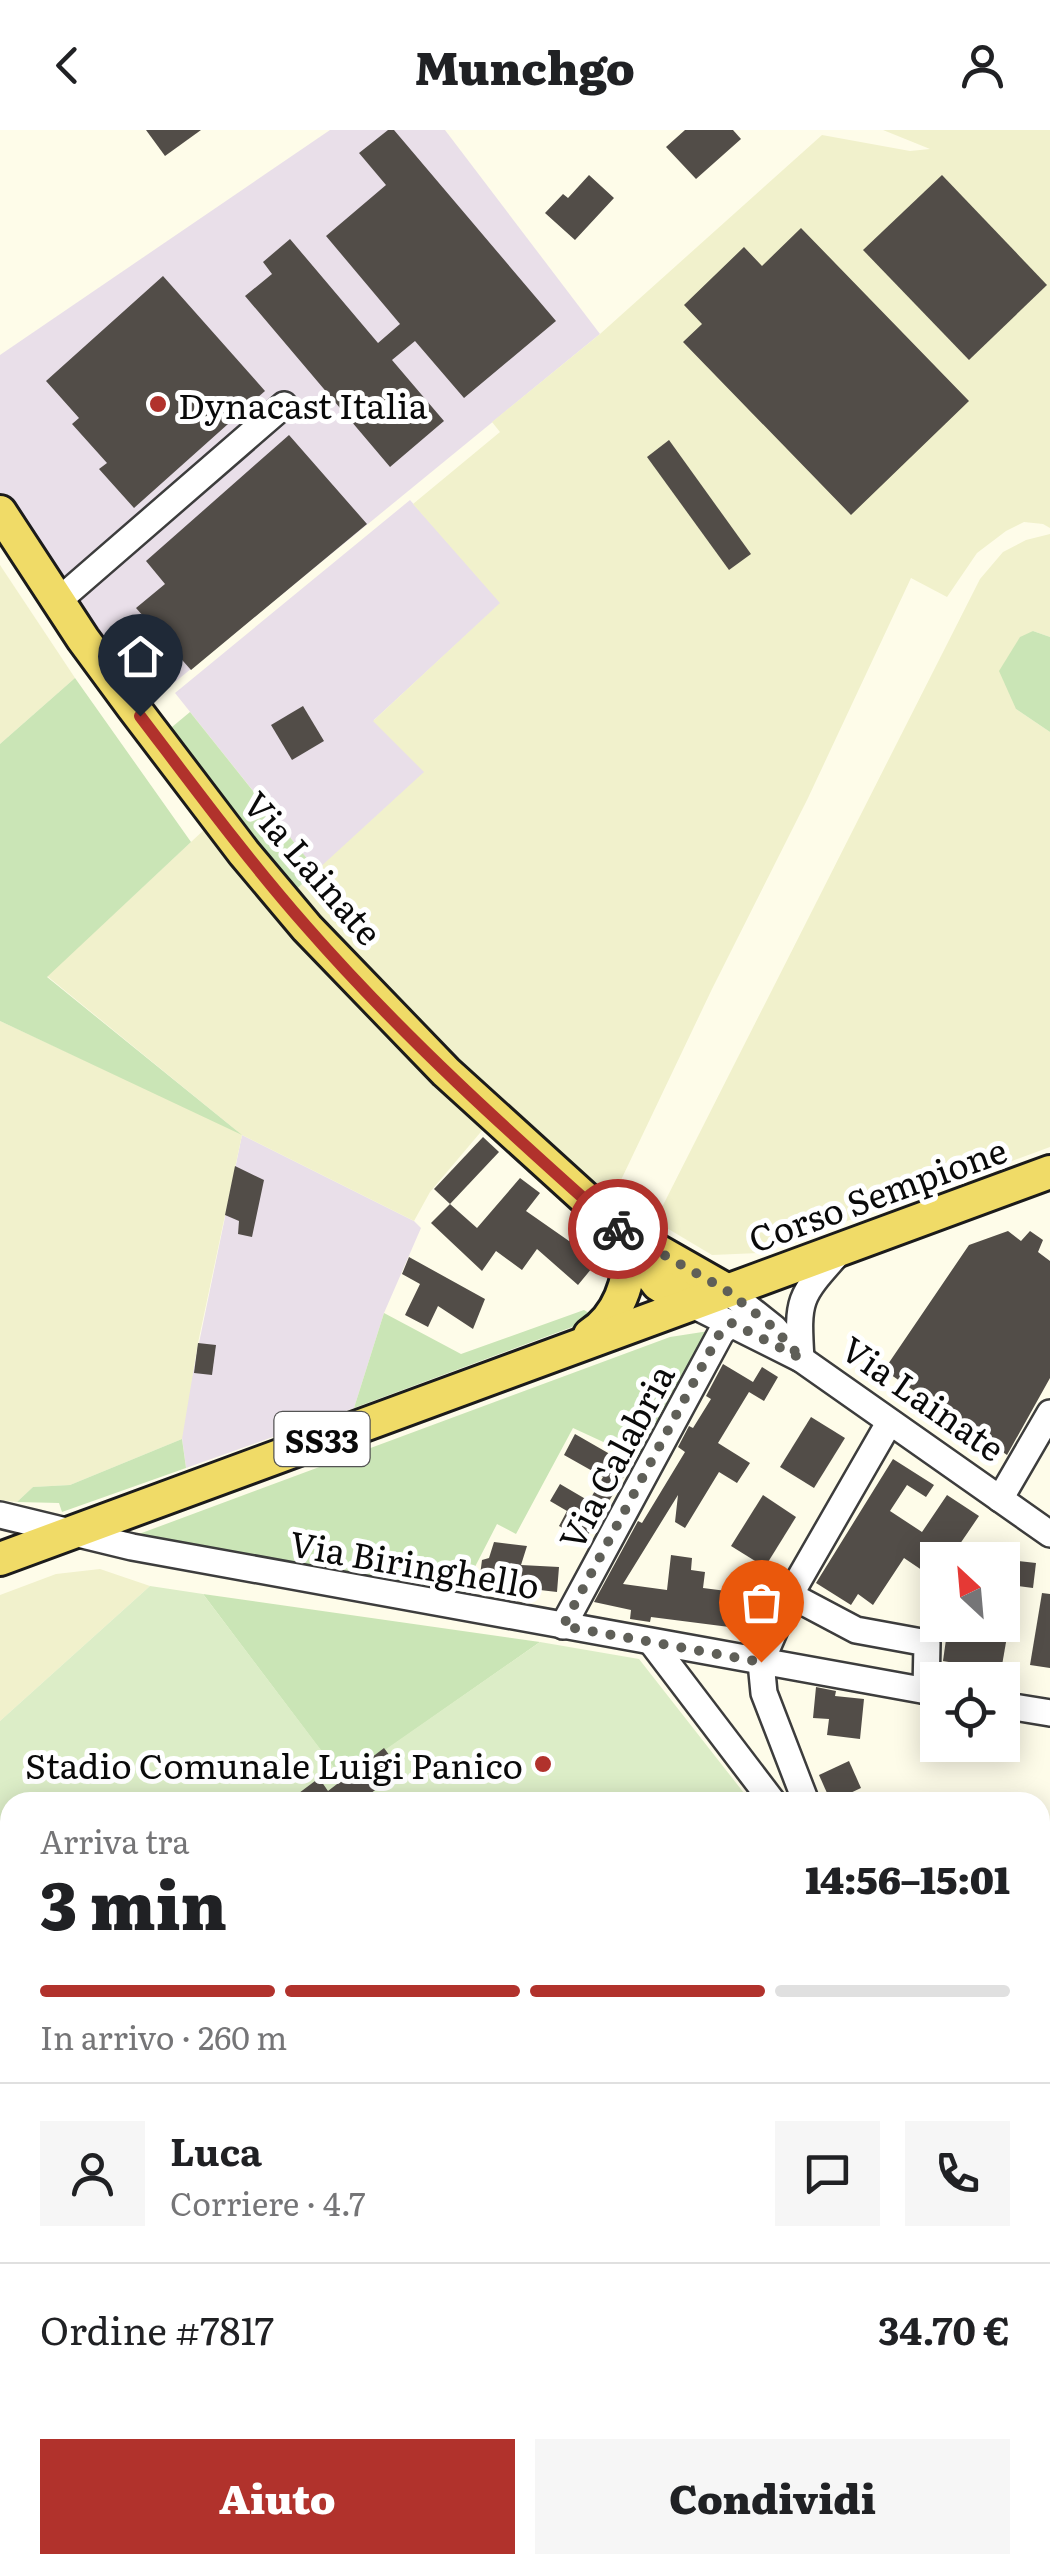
<!DOCTYPE html>
<html lang="it">
<head>
<meta charset="utf-8">
<style>
	body { margin:0; font-family:Literata,serif; background:#f6f6f6; color:#202124; height:100vh; display:flex; flex-direction:column; font-size:38px; white-space:nowrap }
	* { box-sizing:border-box; margin:0 }
	p { font-size:32px; color:#757577 }
	.icon { flex:none; width:55px; height:55px; fill:none; stroke:currentColor; stroke-width:2; stroke-linecap:round; stroke-linejoin:round }
	.map { position:relative; flex:1; overflow:hidden }
	.side { position:absolute; left:0px; top:1662px; width:1050px; height:782px; display:flex; flex-direction:column; background:#fff; border-radius:30px 30px 0 0; box-shadow:0 5px 25px #0003 }
	.side>* { flex:none }
	.needle { width:65px; rotate:334deg }
	.fabs { position:absolute; left:920px; top:1412px; display:grid; gap:20px }
	.fabs a { display:grid; place-items:center; width:100px; height:100px; border-radius:0px; background:#fff; box-shadow:0 5px 25px #0003; font-size:50px }
	.pin { position:absolute; display:grid; place-items:center; width:85px; height:85px; color:#fff; margin:-102px -42px; border-radius:50% 50% 50% 0; rotate:-45deg; box-shadow:0 0 10px #0007 }
	.pin .icon { rotate:45deg }
	.courier { position:absolute; display:grid; place-items:center; width:100px; height:100px; margin:-50px; border:8px solid #b1322c; border-radius:50%; background:#fff; color:#222; box-shadow:0 2px 12px #0007 }
	.overview em { font-style:normal; font-weight:800 }
	.overview div { display:flex; flex-direction:column-reverse }
	.overview { display:flex; align-items:center; justify-content:space-between; height:170px; padding:0 40px }
	h1 { font-size:65px; font-weight:800; line-height:75px }
	.bar { display:grid; grid-template-columns:repeat(4,1fr); gap:15px 10px; align-content:center; height:120px; padding:0 40px }
	.bar i { height:12px; border-radius:8px; background:#e0e0e0 }
	.bar .on { background:#b1322c }
	.bar p { grid-column:span 4 }
	.line { display:flex; align-items:center; gap:25px; padding:0 40px; border-top:2px solid #e0e0e0 }
	.line div { flex:1 }
	.round { display:grid; place-items:center; flex:none; width:105px; height:105px; border-radius:0px; background:#f6f6f6 }
	.primary-button { display:flex; gap:20px; margin-top:auto; padding:20px 40px }
	.primary-button a { flex:1; height:115px; border-radius:0px; background:#b1322c; color:#fff; font-size:40px; font-weight:800; line-height:115px; text-align:center }
	.primary-button a+a { background:#f6f6f6; color:#202124 }
	header { display:flex; justify-content:space-between; align-items:center; height:130px; padding:0 40px; background:#fff; font-size:45px; font-weight:800 }
	.map>svg:first-child { display:block }
</style>
</head>
<body>
<header><svg class="icon" aria-label="back" viewBox="0 0 24 24"><path d="M15 5l-7 7 7 7"/></svg>Munchgo<svg class="icon" aria-label="person" viewBox="0 0 24 24"><circle cx="12" cy="8" r="4"/><path d="M4 21q1-7 8-7t8 7"/></svg></header>
<div class="map">
<svg width="1050" height="2444" viewBox="0 0 1050 2444">
	<rect width="100%" height="100%" fill="#fefce9"/>
	<g fill="#e9dfe9">
		<path d="M330 0H445L600 204 142 579 0 375V225Z"/>
		<path d="M410 370 501 473 374 590 425 642 317 741 175 563Z"/>
		<path d="M242 1005 414 1091 421 1098 384 1183 354 1278 186 1338 181 1300Z"/>
	</g>
	<g fill="#f1f1cc">
		<path d="M883 0H1050V398L1043 394 1024 392 1006 401 977 423 947 467 911 448 808 668 712 859 611 1071 452 928 293 762 424 642 373 591 500 473 413 374 500 302 492 292 600 204 822 5 910 21 930 19Z"/>
		<path d="M1050 404V507L1033 501 1016 579 1050 602V1017L759 1123 712 1125 655 1091 980 449 1003 422 1026 410Z"/>
		<path d="M0 435 75 548 0 614Z"/>
		<path d="M206 698 356 872 439 956 485 997 430 1062 414 1091 242 1005 198 1213 182 1309 70 1355 33 1357 17 1372 0 1370V891L237 1001 47 846Z"/>
		<path d="M100 1439 150 1456 0 1591V1465L56 1444Z"/>
	</g>
	<g fill="#cae5b6">
		<path d="M1033 501 1050 507V602L1016 579 999 541 1020 507Z"/>
		<path d="M75 548 191 712 47 847 242 1005 0 891V614Z"/>
		<path d="M190 582 317 741 293 762 166 602Z"/>
		<path d="M584 1180 594 1186 583 1193 354 1278 384 1183 461 1224Z"/>
		<path d="M709 1201 638 1328 573 1298 516 1404 497 1394 460 1466 139 1404 670 1207Z"/>
		<path d="M182 1309 186 1338 62 1382 59 1373 17 1372 33 1357 70 1355Z"/>
		<path d="M203 1464 540 1512 343 1650Z"/>
		<path d="M190 2435H455L462 2444H176Z"/>
	</g>
	<g fill="#dcedc7">
		<path d="M150 1456 203 1464 343 1649 540 1512 639 1529 751 1672H10V1801L0 1788V1591Z"/>
		<path d="M0 2171 10 2177 8 2312 0 2307Z"/>
	</g>
	<g fill="none" stroke-linecap="round" stroke-linejoin="round">
		<g stroke="#3d82c4" stroke-width="5">
			<path d="M0 1889 10 1900"/>
			<path d="M417 2435 424 2444"/>
		</g>
	</g>
	<g fill="#524d48">
		<path d="M146 0H201L165 26Z"/>
		<path d="M388 0H394L556 191 464 268 415 211 392 230 444 291 390 337 245 166 272 144 263 132 290 109 378 213 400 194 326 106 386 55 359 23Z"/>
		<path d="M685 0H733L741 9 696 49 666 17Z"/>
		<path d="M589 45 614 68 575 110 545 83 563 64 568 68Z"/>
		<path d="M942 45 1047 155 969 230 863 120Z"/>
		<path d="M801 98 969 271 851 385 683 212 702 194 684 175 744 117 762 136Z"/>
		<path d="M163 146 265 261 134 378 99 339 107 333 72 294 79 288 46 251Z"/>
		<path d="M289 305 367 394 191 540 136 478 165 454 146 431Z"/>
		<path d="M669 310 751 424 729 440 647 327Z"/>
		<path d="M303 576 324 611 292 630 271 595Z"/>
		<path d="M483 1007 499 1022 450 1074 434 1059Z"/>
		<path d="M235 1036 264 1050 252 1107 238 1104 239 1091 225 1085Z"/>
		<path d="M520 1048 540 1063 526 1081 569 1111 581 1099 606 1121 578 1155 537 1119 522 1140 496 1121 482 1141 431 1093 450 1074 477 1098Z"/>
		<path d="M1008 1101 1021 1111 1030 1101 1043 1110 1038 1122 1050 1131V1248L1007 1325 884 1240 969 1115Z"/>
		<path d="M409 1127 485 1169 473 1199 438 1176 428 1197 405 1185 420 1154 402 1144Z"/>
		<path d="M198 1213 216 1215 212 1245 194 1243Z"/>
		<path d="M723 1234 753 1252 762 1237 778 1247 764 1271 749 1262 718 1313 750 1333 737 1353 719 1342 685 1398 675 1392 678 1365 623 1454 667 1460 671 1425 692 1428 691 1440 705 1442 703 1458 750 1464 745 1499 651 1487 650 1492 630 1489 631 1480 594 1472 638 1391 642 1393 685 1322 678 1317 689 1296 693 1298 711 1269 706 1266Z"/>
		<path d="M811 1287 845 1308 814 1358 780 1337Z"/>
		<path d="M575 1304 615 1327 619 1318 636 1327 585 1410 559 1396 567 1381 550 1371 560 1354 589 1371 603 1347 564 1325Z"/>
		<path d="M893 1329 934 1355 926 1367 907 1355 890 1381 922 1402 947 1365 979 1386 949 1430H938V1451L904 1428 873 1475 858 1464 851 1475 816 1453Z"/>
		<path d="M763 1365 796 1387 765 1437 731 1416Z"/>
		<path d="M494 1412 527 1416 521 1435 559 1437 557 1462 479 1453 482 1430 489 1428Z"/>
		<path d="M1002 1429 1036 1433 1033 1458 1002 1454Z"/>
		<path d="M1042 1463 1050 1464V1538L1030 1535Z"/>
		<path d="M948 1495H1009L1001 1541 943 1531Z"/>
		<path d="M816 1557 836 1561 835 1566 864 1569 860 1609 827 1605 829 1589 813 1588Z"/>
		<path d="M384 1618 401 1641 359 1672H287L319 1648 328 1661Z"/>
		<path d="M849 1631 861 1658 831 1672 819 1645Z"/>
	</g>
	<g fill="none" stroke-linecap="round" stroke-linejoin="round">
		<g stroke="#3d3d3d" stroke-width="30">
			<g id="minor">
				<path d="M58 471 284 275"/>
				<path d="M726 1160 774 1198 788 1214"/>
				<path d="M689 1173 801 1229 1050 1404"/>
				<path d="M801 1229C797 1167 799 1167 841 1120"/>
				<path d="M1000 1369 1050 1283"/>
				<path d="M0 1385 132 1417 938 1563"/>
				<path d="M790 1465 856 1500 927 1513 926 1561"/>
				<path d="M563 1496 721 1203 732 1193"/>
				<path d="M652 1513 773 1672"/>
				<path d="M1002 1575 1050 1583"/>
				<path d="M806 1672 764 1563 761 1532 790 1465 889 1293"/>
				<path d="M1040 1727 1050 1718"/>
				<path d="M0 2014 10 2015"/>
				<path d="M1040 2160 1050 2152"/>
				<path d="M1040 2259 1050 2284"/>
				<path d="M797 2435 803 2444"/>
				<path d="M882 2435 888 2444"/>
				<path d="M147 2444 161 2435"/>
				<path d="M710 2444 720 2435"/>
			</g>
		</g>
		<g stroke="#1b1b1b" stroke-width="38">
			<g id="major">
				<path d="M0 382 83 509 133 577 244 723 307 798 446 942 619 1099 726 1160"/>
				<path d="M626 1112 658 1154 689 1173"/>
				<path d="M590 1205C619 1186 630 1152 630 1119"/>
				<path d="M0 1429 1050 1042"/>
			</g>
		</g>
		<use href="#minor" stroke="#fff" stroke-width="25"/>
		<use href="#major" stroke="#f0db67" stroke-width="32"/>
	</g>
	<g fill="none" stroke-linecap="round" stroke-linejoin="round">
		<path stroke="#5f5f58" stroke-width="10" stroke-dasharray="0 18" d="M618 1099 726 1160 774 1198 802 1229 732 1193 720 1203 563 1496 761 1532"/>
		<path stroke="#b1322c" stroke-width="12" d="M140 586C194 657 247 729 306 796 401 905 510 1003 618 1099"/>
	</g>
	<g fill="#b1322c" stroke="#fff" stroke-width="4">
		<circle cx="158" cy="274" r="10"/>
		<circle cx="543" cy="1634" r="10"/>
	</g>
	<g text-anchor="middle" dominant-baseline="central" stroke-width="10" stroke-linejoin="round" paint-order="stroke">
		<rect fill="#fff" stroke="#545454" stroke-width="2.5" x="274.5" y="1282" width="95" height="54" rx="8"/>
		<g font-size="32" font-weight="bold" fill="#0a0a0a">
			<text x="322" y="1309">SS33</text>
		</g>
		<g font-size="35" fill="#0a0a0a" stroke="#fff" text-anchor="start">
			<text x="178" y="274">Dynacast Italia</text>
			<text x="523" y="1634" text-anchor="end">Stadio Comunale Luigi Panico</text>
		</g>
		<g font-size="35" fill="#0a0a0a" stroke="#fff">
			<text transform="translate(314 737) rotate(49)">Via Lainate</text>
			<text transform="translate(877 1063) rotate(-20)">Corso Sempione</text>
			<text transform="translate(924 1267) rotate(35)">Via Lainate</text>
			<text transform="translate(615 1326) rotate(-62)">Via Calabria</text>
			<text transform="translate(415 1433) rotate(10)">Via Biringhello</text>
		</g>
	</g>
</svg>
<div class="fabs">
<a><svg class="needle" viewBox="-14 -14 28 28"><path d="M0-13l5 13h-10z" fill="#e53935"/><path d="M0 13l5-13h-10z" fill="#757577"/></svg></a>
<a><svg class="icon" aria-label="locate" viewBox="0 0 24 24"><circle cx="12" cy="12" r="6"/><path d="M12 2v4M12 18v4M2 12h4M18 12h4"/></svg></a>
</div>
<div class="pin" style="left:761px;top:1532px;background:#ea580c"><svg class="icon" aria-label="bag" viewBox="0 0 24 24"><path d="M5 8h14l-1 12H6zM9 8a3 3 0 0 1 6 0"/></svg></div>
<div class="pin" style="left:140px;top:586px;background:#1f2937"><svg class="icon" aria-label="home" viewBox="0 0 24 24"><path d="M3 11l9-7 9 7M6 9v11h12V9"/></svg></div>
<div class="courier" style="left:618px;top:1099px"><svg class="icon" aria-label="bike" viewBox="0 0 24 24"><circle cx="6" cy="16" r="4"/><circle cx="18" cy="16" r="4"/><path d="M6 16l4-8h5l3 8M10 8l3 8H6M13 5h3"/></svg></div>
<section class="side">
<div class="overview"><div><h1>3 min</h1><p>Arriva tra</p></div><em>14:56–15:01</em></div>
<div class="bar"><i class="on"></i><i class="on"></i><i class="on"></i><i></i><p>In arrivo · 260 m</p></div>
<div class="line" style="height:180px"><a class="round"><svg class="icon" aria-label="person" viewBox="0 0 24 24"><circle cx="12" cy="8" r="4"/><path d="M4 21q1-7 8-7t8 7"/></svg></a><div><b>Luca</b><p>Corriere · 4.7</p></div><a class="round"><svg class="icon" aria-label="chat" viewBox="0 0 24 24"><path d="M4 5h16v11H9l-5 4z"/></svg></a><a class="round"><svg class="icon" aria-label="phone" viewBox="0 0 24 24"><path d="M5 4h4l2 5-3 2q2 4 5 5l2-3 5 2v4C11 20 4 13 5 4z"/></svg></a></div>
<div class="line" style="height:130px"><div>Ordine #7817</div><b>34.70 €</b></div>
<div class="primary-button"><a>Aiuto</a><a>Condividi</a></div>
</section>
</div>
</body>
</html>
